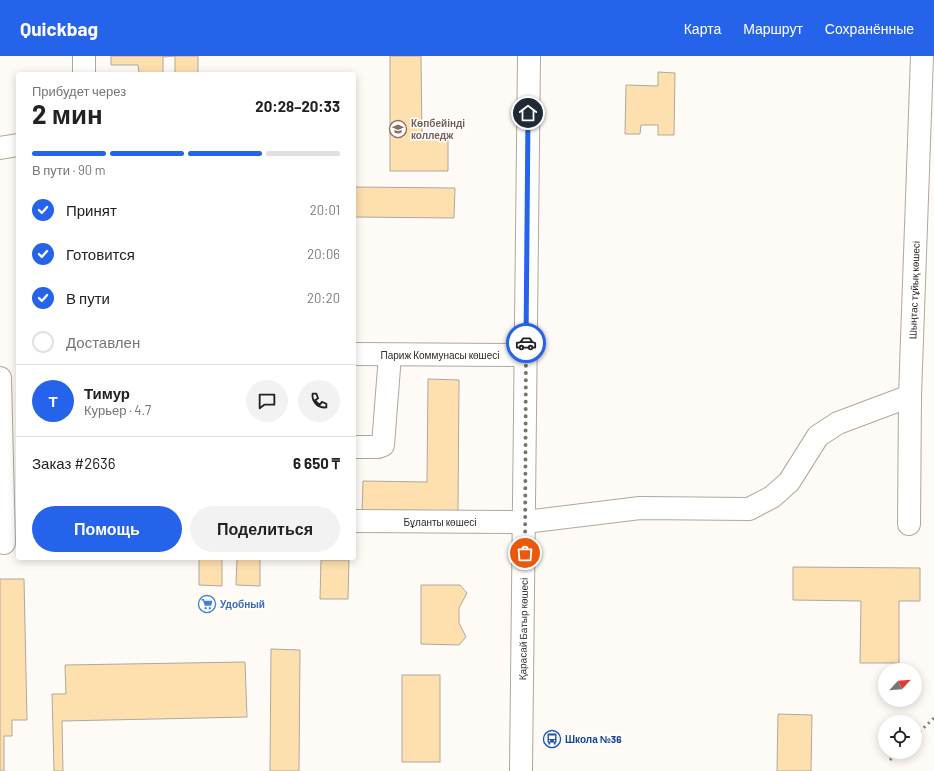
<!DOCTYPE html>
<html lang="ru">
<head>
<meta charset="utf-8">
<style>
	body { margin:0; font-family:Barlow,sans-serif; background:#f2f2f2; color:#222; height:100vh; display:flex; flex-direction:column; font-size:15px; white-space:nowrap }
	* { box-sizing:border-box; margin:0 }
	p { font-size:13px; color:#767676 }
	.icon { flex:none; width:22px; height:22px; fill:none; stroke:currentColor; stroke-width:2; stroke-linecap:round; stroke-linejoin:round }
	.map { position:relative; flex:1; overflow:hidden }
	.details { position:absolute; left:16px; top:16px; width:340px; height:488px; display:flex; flex-direction:column; background:#fff; border-radius:4px; box-shadow:0 2px 10px #0003 }
	.details>* { flex:none }
	.needle { width:26px; rotate:64deg }
	.fabs { position:absolute; left:878px; top:607px; display:grid; gap:8px }
	.fabs a { display:grid; place-items:center; width:44px; height:44px; border-radius:50%; background:#fff; box-shadow:0 2px 10px #0003; font-size:20px }
	.pin { position:absolute; display:grid; place-items:center; width:34px; height:34px; color:#fff; margin:-17px; border:2px solid #fff; border-radius:50%; box-shadow:0 1px 4px #0007 }
	.courier { position:absolute; display:grid; place-items:center; width:40px; height:40px; margin:-20px; border:3px solid #2563eb; border-radius:50%; background:#fff; color:#222; box-shadow:0 1px 5px #0007 }
	.summary em { font-style:normal; font-weight:700 }
	.summary div { display:flex; flex-direction:column-reverse }
	.summary { display:flex; align-items:center; justify-content:space-between; height:68px; padding:0 16px }
	h1 { font-size:26px; font-weight:700; line-height:30px }
	.bar { display:grid; grid-template-columns:repeat(4,1fr); gap:6px 4px; align-content:center; height:48px; padding:0 16px }
	.bar i { height:5px; border-radius:3px; background:#e0e0e0 }
	.bar .active { background:#2563eb }
	.bar p { grid-column:span 4 }
	.line { display:flex; align-items:center; gap:10px; padding:0 16px; border-top:1px solid #e0e0e0 }
	.line div { flex:1 }
	.round { display:grid; place-items:center; flex:none; width:42px; height:42px; border-radius:21px; background:#f2f2f2 }
	ol { padding:0 16px; list-style:none }
	li { display:flex; align-items:center; gap:12px; height:44px }
	li p { margin-inline-start:auto }
	li .icon { padding:4px; border-radius:50%; background:#2563eb; color:#fff; stroke-width:4 }
	li:last-child { color:#767676 }
	li i { width:22px; height:22px; border:2px solid #e0e0e0; border-radius:50% }
	.action { display:flex; gap:8px; margin-top:auto; padding:8px 16px }
	.action a { flex:1; height:46px; border-radius:24px; background:#2563eb; color:#fff; font-size:16px; font-weight:700; line-height:46px; text-align:center }
	.action a+a { background:#f2f2f2; color:#222 }
	header { display:flex; align-items:center; gap:24px; box-sizing:border-box; height:56px; padding:0 20px; background:#2563eb; color:#fff }
	header strong { font-size:19px }
	nav { display:flex; gap:22px; margin-inline-start:auto; font-size:14px }
	.map>svg:first-child { display:block }
</style>
</head>
<body>
<header>
<strong>Quickbag</strong>
<nav><a>Карта</a><a>Маршрут</a><a>Сохранённые</a></nav>
</header>
<div class="map">
<svg width="934" height="715" viewBox="0 0 934 715">
	<rect width="100%" height="100%" fill="#fefbf6"/>
	<g fill="#fee0af" stroke="#afa89d">
		<path d="M111 0H198V18H175V0L163 1V18L139 17 138 9H111Z"/>
		<path d="M390 0H421L422 81H448V115H390Z"/>
		<path d="M658 16 675 17 674 79H658V69H641L640 78H625L626 29 658 30Z"/>
		<path d="M354 131 455 132 454 162 354 161Z"/>
		<path d="M428 323 459 324 458 457 362 456 363 425 427 426Z"/>
		<path d="M199 503H222V530L199 529Z"/>
		<path d="M237 503H260V530L236 529Z"/>
		<path d="M321 504H349L348 543H320Z"/>
		<path d="M793 511 920 512V545H899V607H860L861 545 793 544Z"/>
		<path d="M0 523H24L27 664H12V680H4V715H0Z"/>
		<path d="M421 529H460L467 537 459 552V567L466 581 459 589 421 588Z"/>
		<path d="M271 593 300 594 299 715H270Z"/>
		<path d="M245 606 247 661 62 665 63 715H54L52 638H66L65 609Z"/>
		<rect x="402" y="619" width="38" height="87"/>
		<path d="M778 658 812 659 811 715H777Z"/>
	</g>
	<g fill="none" stroke-linecap="round" stroke-linejoin="round">
		<g stroke="#afa89c" stroke-width="24">
			<g id="minor">
				<path d="M84 18V0"/>
				<path d="M0 92 18 89"/>
				<path d="M354 298 525 299"/>
				<path d="M0 322 4 487"/>
				<path d="M354 391H378L383 389 390 299"/>
				<path d="M354 465 525 466 640 452 749 453 772 441 789 426 818 380 838 367 910 340"/>
				<path d="M909 468 910 340 922 0"/>
				<path d="M521 715 529 0"/>
			</g>
		</g>
		<use href="#minor" stroke="#fff" stroke-width="22"/>
		<g stroke="#827f7b" stroke-width="3" stroke-dasharray="2 4" stroke-linecap="butt">
			<path d="M915 680 934 662"/>
			<path d="M890 704 899 696"/>
		</g>
	</g>
	<g fill="none" stroke-linecap="round" stroke-linejoin="round">
		<path stroke="#77746f" stroke-width="4" stroke-dasharray="0 7.2" d="M525 497 526 287"/>
		<path stroke="#2563eb" stroke-width="5" d="M526 287 528 57"/>
	</g>
	<defs>
		<g id="university-ring" transform="scale(0.9)"><circle r="9.5" fill="#fff" stroke="#8d6e63" stroke-width="1.5"/><path d="M0-5L7-2L0 1L-7-2ZM-4 1L0 2.5L4 1V4Q0 6-4 4Z" fill="#8d6e63"/></g>
		<g id="supermarket-ring" transform="scale(0.9)"><circle r="9.5" fill="#fff" stroke="#3f7fe0" stroke-width="1.5"/><path d="M-6-5.5h2.5l.6 2H6L4.5 2H-2.5L-4.4-4H-6ZM-1.5 3.2a1.3 1.3 0 1 0 .1 0ZM3 3.2a1.3 1.3 0 1 0 .1 0Z" fill="#3f7fe0"/></g>
		<g id="bus-ring" transform="scale(0.9)"><circle r="9.5" fill="#fff" stroke="#1a4fb4" stroke-width="1.5"/><path d="M-5-6H5V4H4V6H2V4H-2V6H-4V4H-5ZM-3.5-4V0h7V-4ZM-3.5 1.2v1.5H-2V1.2ZM2 1.2v1.5H3.5V1.2Z" fill="#1a4fb4"/></g>
	</defs>
	<g fill-rule="evenodd">
		<use href="#university-ring" x="398" y="73"/>
		<use href="#supermarket-ring" x="207" y="548"/>
		<use href="#bus-ring" x="552" y="683"/>
	</g>
	<g text-anchor="middle" dominant-baseline="central" stroke-width="3" stroke-linejoin="round" paint-order="stroke">
		<g font-size="10" font-weight="bold" fill="#785e54" stroke="#fff" text-anchor="start">
			<text x="411" y="67">Көпбейінді<tspan x="411" dy="12">колледж</tspan></text>
		</g>
		<g font-size="10" fill="#2e2b27" stroke="#fff">
			<text transform="translate(914 234) rotate(-88)">Шыңтас тұйық көшесі</text>
			<text x="440" y="299">Париж Коммунасы көшесі</text>
			<text x="440" y="466">Бұланты көшесі</text>
			<text transform="translate(523 573) rotate(-89)">Қарасай Батыр көшесі</text>
		</g>
		<g font-size="10" font-weight="bold" fill="#366cbe" stroke="#fff" text-anchor="start">
			<text x="220" y="548">Удобный</text>
		</g>
		<g font-size="10" font-weight="bold" fill="#164399" stroke="#fff" text-anchor="start">
			<text x="565" y="683">Школа №36</text>
		</g>
	</g>
</svg>
<div class="fabs">
<a><svg class="needle" viewBox="-14 -14 28 28"><path d="M0-13l5 13h-10z" fill="#e53935"/><path d="M0 13l5-13h-10z" fill="#767676"/></svg></a>
<a><svg class="icon" aria-label="locate" viewBox="0 0 24 24"><circle cx="12" cy="12" r="6"/><path d="M12 2v4M12 18v4M2 12h4M18 12h4"/></svg></a>
</div>
<div class="pin" style="left:525px;top:497px;background:#ea580c"><svg class="icon" aria-label="bag" viewBox="0 0 24 24"><path d="M5 8h14l-1 12H6zM9 8a3 3 0 0 1 6 0"/></svg></div>
<div class="pin" style="left:528px;top:57px;background:#1f2937"><svg class="icon" aria-label="home" viewBox="0 0 24 24"><path d="M3 11l9-7 9 7M6 9v11h12V9"/></svg></div>
<div class="courier" style="left:526px;top:287px"><svg class="icon" aria-label="car" viewBox="0 0 24 24"><path d="M5 17H2v-5l4-1 3-4h7l3 4 3 1v5h-3M9 17h6M6 11h13"/><circle cx="7" cy="17" r="2"/><circle cx="17" cy="17" r="2"/></svg></div>
<section class="details">
<div class="summary"><div><h1>2 мин</h1><p>Прибудет через</p></div><em>20:28–20:33</em></div>
<div class="bar"><i class="active"></i><i class="active"></i><i class="active"></i><i></i><p>В пути · 90 m</p></div>
<ol>
<li><svg class="icon" aria-label="check" viewBox="0 0 24 24"><path d="M5 12l5 5 9-10"/></svg>Принят<p>20:01</p></li>
<li><svg class="icon" aria-label="check" viewBox="0 0 24 24"><path d="M5 12l5 5 9-10"/></svg>Готовится<p>20:06</p></li>
<li><svg class="icon" aria-label="check" viewBox="0 0 24 24"><path d="M5 12l5 5 9-10"/></svg>В пути<p>20:20</p></li>
<li><i></i>Доставлен</li>
</ol>
<div class="line" style="height:72px"><b class="round" style="background:#2563eb;color:#fff">Т</b><div><b>Тимур</b><p>Курьер · 4.7</p></div><a class="round"><svg class="icon" aria-label="chat" viewBox="0 0 24 24"><path d="M4 5h16v11H9l-5 4z"/></svg></a><a class="round"><svg class="icon" aria-label="phone" viewBox="0 0 24 24"><path d="M5 4h4l2 5-3 2q2 4 5 5l2-3 5 2v4C11 20 4 13 5 4z"/></svg></a></div>
<div class="line" style="height:52px"><div>Заказ #2636</div><b>6 650 ₸</b></div>
<div class="action"><a>Помощь</a><a>Поделиться</a></div>
</section>
</div>
</body>
</html>
